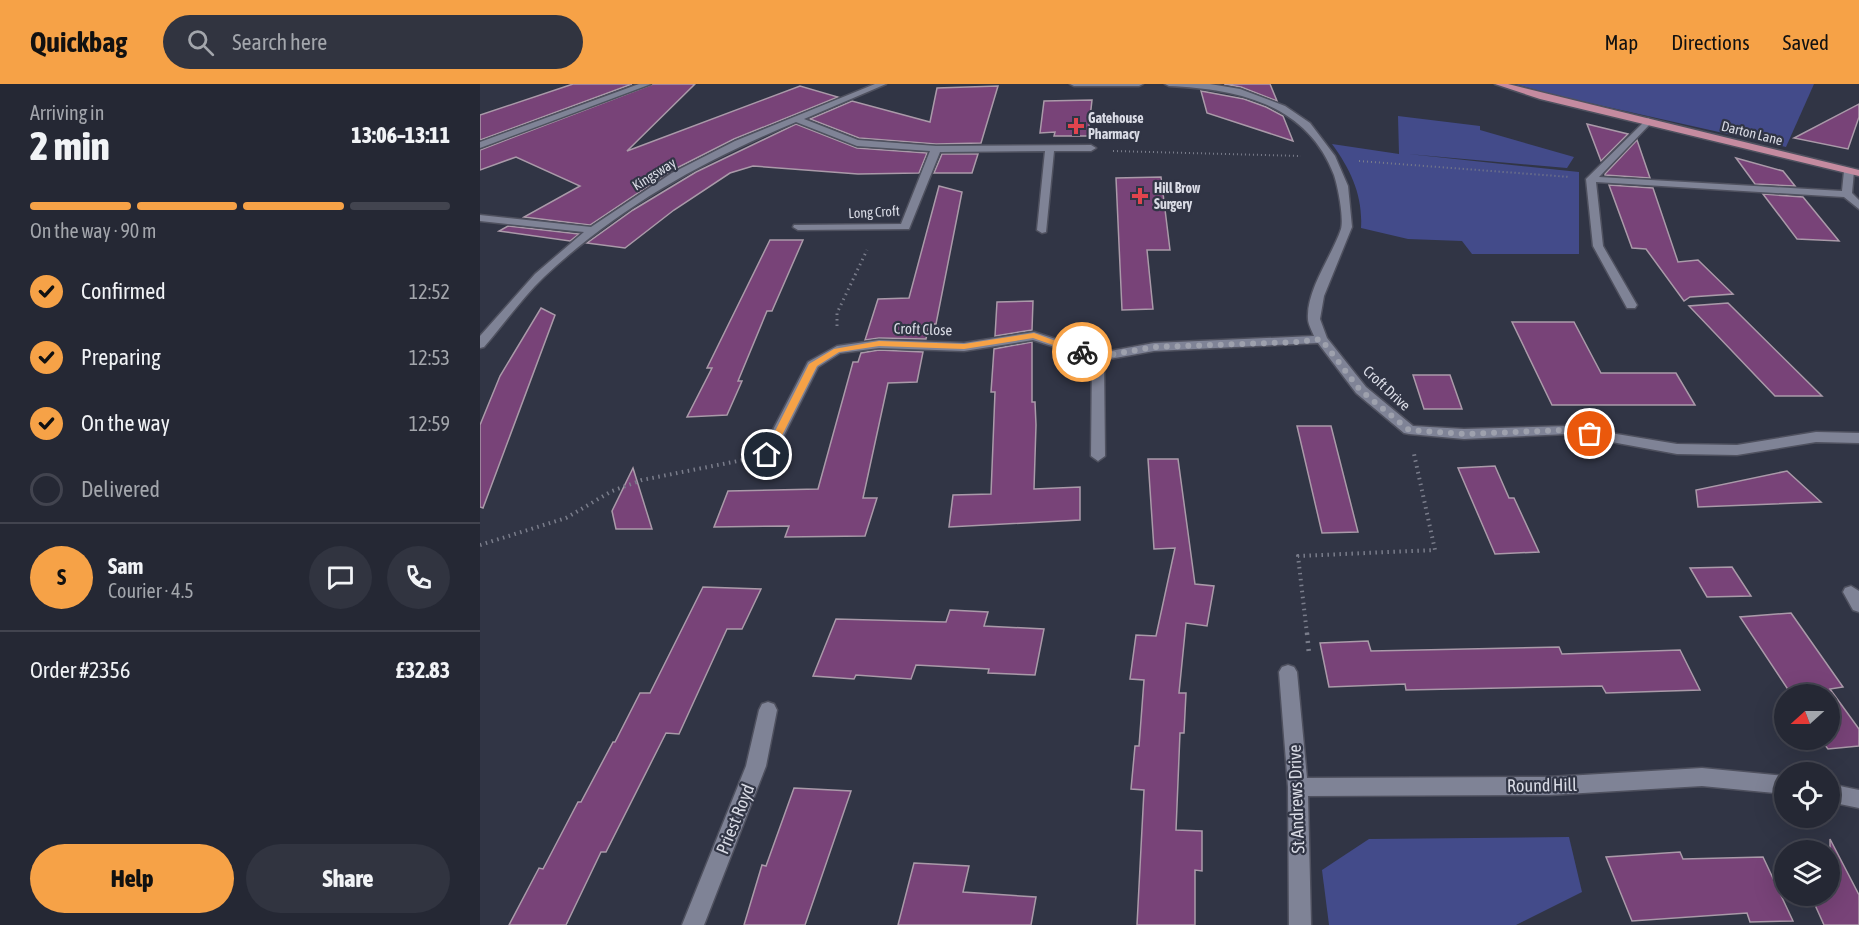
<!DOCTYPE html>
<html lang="en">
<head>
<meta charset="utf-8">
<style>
	body { margin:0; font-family:"Asap Condensed",sans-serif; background:#313440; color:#f1f3f6; height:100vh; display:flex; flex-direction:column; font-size:22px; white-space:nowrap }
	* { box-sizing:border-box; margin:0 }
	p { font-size:20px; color:#a3a6ac }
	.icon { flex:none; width:33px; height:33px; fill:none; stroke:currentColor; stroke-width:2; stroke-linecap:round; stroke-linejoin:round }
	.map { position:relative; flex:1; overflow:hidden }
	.drawer { display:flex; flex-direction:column; background:#252834; width:480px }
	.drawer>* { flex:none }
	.needle { width:39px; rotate:249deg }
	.controls { position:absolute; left:1294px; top:600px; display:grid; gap:12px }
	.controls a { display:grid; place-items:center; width:66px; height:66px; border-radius:50%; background:#252834; box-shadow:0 6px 24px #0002,0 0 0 2px #42444f; font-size:30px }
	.pin { position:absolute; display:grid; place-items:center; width:51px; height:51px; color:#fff; margin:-26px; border:3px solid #fff; border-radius:50%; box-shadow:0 2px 6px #0007 }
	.courier { position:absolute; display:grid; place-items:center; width:60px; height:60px; margin:-30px; border:4px solid #f6a247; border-radius:50%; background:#fff; color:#222; box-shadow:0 2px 8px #0007 }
	.overview em { font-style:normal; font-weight:800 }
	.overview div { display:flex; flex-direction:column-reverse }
	.overview { display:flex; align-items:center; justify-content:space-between; height:102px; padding:0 30px }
	h1 { font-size:39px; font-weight:800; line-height:45px }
	.bar { display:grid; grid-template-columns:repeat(4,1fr); gap:9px 6px; align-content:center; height:72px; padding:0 30px }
	.bar i { height:8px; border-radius:4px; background:#42444f }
	.bar .selected { background:#f6a247 }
	.bar p { grid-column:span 4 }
	.line { display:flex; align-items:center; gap:15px; padding:0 30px; border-top:2px solid #42444f }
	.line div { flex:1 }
	.round { display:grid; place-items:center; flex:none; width:63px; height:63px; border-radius:32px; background:#313440 }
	ol { padding:0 30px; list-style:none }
	li { display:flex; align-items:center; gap:18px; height:66px }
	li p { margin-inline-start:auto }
	li .icon { padding:6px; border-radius:50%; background:#f6a247; color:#111; stroke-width:4 }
	li:last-child { color:#a3a6ac }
	li i { width:33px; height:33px; border:3px solid #42444f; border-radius:50% }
	.primary-button { display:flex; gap:12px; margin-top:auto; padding:12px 30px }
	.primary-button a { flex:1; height:69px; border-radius:36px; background:#f6a247; color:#111; font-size:24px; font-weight:800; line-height:69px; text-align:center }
	.primary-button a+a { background:#313440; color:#f1f3f6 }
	header { display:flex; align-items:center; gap:36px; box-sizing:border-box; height:84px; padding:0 30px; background:#f6a247; color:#111 }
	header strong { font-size:28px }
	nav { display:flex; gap:33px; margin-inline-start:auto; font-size:21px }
	.search { width:420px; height:54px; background:#313440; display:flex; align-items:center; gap:15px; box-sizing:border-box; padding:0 21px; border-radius:33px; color:#a3a6ac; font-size:22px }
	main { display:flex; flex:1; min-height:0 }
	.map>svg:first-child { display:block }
</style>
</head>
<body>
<header>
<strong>Quickbag</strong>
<div class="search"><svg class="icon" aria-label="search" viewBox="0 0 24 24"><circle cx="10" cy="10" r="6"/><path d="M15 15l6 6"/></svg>Search here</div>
<nav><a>Map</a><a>Directions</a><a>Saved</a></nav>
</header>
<main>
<section class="drawer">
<div class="overview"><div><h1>2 min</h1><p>Arriving in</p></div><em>13:06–13:11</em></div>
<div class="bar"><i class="selected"></i><i class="selected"></i><i class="selected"></i><i></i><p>On the way · 90 m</p></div>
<ol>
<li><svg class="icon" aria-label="check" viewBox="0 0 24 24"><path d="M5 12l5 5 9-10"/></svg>Confirmed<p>12:52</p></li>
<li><svg class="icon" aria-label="check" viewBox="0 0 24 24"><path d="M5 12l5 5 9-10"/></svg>Preparing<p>12:53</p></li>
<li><svg class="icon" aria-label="check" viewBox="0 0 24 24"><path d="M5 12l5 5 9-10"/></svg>On the way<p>12:59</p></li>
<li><i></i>Delivered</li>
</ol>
<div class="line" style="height:108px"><b class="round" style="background:#f6a247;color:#111">S</b><div><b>Sam</b><p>Courier · 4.5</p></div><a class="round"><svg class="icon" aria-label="chat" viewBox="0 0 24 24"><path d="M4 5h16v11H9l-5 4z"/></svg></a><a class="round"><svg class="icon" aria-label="phone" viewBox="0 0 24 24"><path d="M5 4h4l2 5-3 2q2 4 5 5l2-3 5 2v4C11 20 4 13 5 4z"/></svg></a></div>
<div class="line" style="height:78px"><div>Order #2356</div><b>£32.83</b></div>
<div class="primary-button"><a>Help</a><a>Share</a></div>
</section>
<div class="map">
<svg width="1379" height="841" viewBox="0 0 1379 841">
	<rect width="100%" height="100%" fill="#313545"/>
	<g fill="#434b8a">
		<path d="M1035 0H1334L1306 63 1074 11Z"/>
		<path d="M918 32 1000 42V46L1094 73 1087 84 928 70 1099 88V170H992L982 157 928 155 881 144C883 112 871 86 852 60L919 70Z"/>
		<path d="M1089 753 1102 808 1036 841H849L842 786 889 755Z"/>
	</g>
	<g fill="#784378" stroke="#aa9aa9" stroke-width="1.5">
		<path d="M93 0H152L0 56V31Z"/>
		<path d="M173 0H215L147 67 320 2 358 13 254 55 191 87 110 141 44 133 100 102 36 73 0 86V66Z"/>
		<path d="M744 0H790L797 17 761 3Z"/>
		<path d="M518 2 501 59 456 60 379 54 330 35 372 17 450 38 457 4Z"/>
		<path d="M721 7 764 15 786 23 803 32 813 57 727 29Z"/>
		<path d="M612 16 608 52H574L575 48 560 49 564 17Z"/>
		<path d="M1379 20V33L1368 65 1314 54Z"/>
		<path d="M316 40 377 64 447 69 439 89 378 90 273 82 250 89 194 126 145 164 107 159 153 126 216 88Z"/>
		<path d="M1107 40 1148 50 1121 77Z"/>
		<path d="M1157 56 1170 94 1125 91V90Z"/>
		<path d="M462 70H498L492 89H454Z"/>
		<path d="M1256 74 1303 87 1315 102 1275 100Z"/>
		<path d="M681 93 690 166H667L673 225 642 226 636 94Z"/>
		<path d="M1129 101 1173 104 1198 178 1218 176 1253 210 1210 213 1204 217 1166 165 1152 164Z"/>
		<path d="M459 102 482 108 456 240H449L446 255 399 254 385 256 398 215 429 214Z"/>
		<path d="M1283 110 1323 113 1359 157 1317 155Z"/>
		<path d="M28 142 99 150 90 157 19 147Z"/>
		<path d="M290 156H323L292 227H287L258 297H262L247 331 207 333 232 284H227Z"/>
		<path d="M553 217 552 246 515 252 517 218Z"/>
		<path d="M1248 219 1342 312H1295L1209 222Z"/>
		<path d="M61 224 75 231 3 424 0 423V341L20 292Z"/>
		<path d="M1032 238H1094L1121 289H1196L1215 321H1072Z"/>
		<path d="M552 258V318H555L556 341 554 405 600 403V436L469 443 473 411 511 410 515 308H511L514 265Z"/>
		<path d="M399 266 443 268 437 298 408 299 383 414H397L385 452 305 453 309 442 234 443 248 407 338 405 373 278H378L381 269Z"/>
		<path d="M933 291H970L982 325H944Z"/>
		<path d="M817 342H851L878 448 842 449Z"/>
		<path d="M668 375H698L715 500 734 502 727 542 706 539 699 609H706L704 649H700L696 746 722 747V787L715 786V841H657L664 706 651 705 655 662H659L664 596 650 595 656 551 676 552 695 464 674 465Z"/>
		<path d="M1015 382 1029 414H1034L1059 468 1015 470 978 384Z"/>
		<path d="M153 384 172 445H136L132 427Z"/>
		<path d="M1307 387 1341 418 1218 423 1216 406Z"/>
		<path d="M1252 483 1271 512 1227 513 1210 484Z"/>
		<path d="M223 503 281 505 262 545H247L199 650 186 649 126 768H121L86 841H29L59 784 63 785 98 718H101L133 658H135L160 609H170Z"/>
		<path d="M470 526 508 528 504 542 564 545 555 591 508 589 509 585 436 581 431 595 376 591 374 595 333 592 356 535 466 538Z"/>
		<path d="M1311 529 1363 603 1350 605 1379 645V662L1348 665 1341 656H1350V610H1311L1260 533Z"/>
		<path d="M888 557 891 567 1079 563 1082 570 1200 566 1220 606 1126 609 1122 602 926 606 925 600 849 603 840 559Z"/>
		<path d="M314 704 371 707 325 841H264L282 781 286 782Z"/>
		<path d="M1350 755 1379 811V841H1344L1331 812H1350Z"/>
		<path d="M1200 768 1203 775 1283 773 1313 837 1270 838 1267 829 1152 837 1126 773Z"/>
		<path d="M434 779 489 782 483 808 556 813 551 841H418Z"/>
	</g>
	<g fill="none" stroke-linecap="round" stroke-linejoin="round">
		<g stroke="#4f515f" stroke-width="3">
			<g id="minor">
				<path d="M159 0H171L0 64V58Z"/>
				<path d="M395 0H406L324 35 378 56 456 62 611 61 616 64 611 67H574L566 148 562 149 557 146 565 67 460 68 429 145 318 146 313 143 314 141 421 140 450 67 377 62 316 38C224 76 137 124 64 193 42 214 24 240 4 263L0 264V252L55 190 104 148 0 137V131L111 143 192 89 255 57Z"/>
				<path d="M590 0H663L659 2H594Z"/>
				<path d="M685 0H730L760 5 805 22 830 39 855 72 868 102 872 143 844 212 840 235 847 254 886 303 933 342 984 345 1088 342 1197 360 1257 361 1336 348 1379 349V359L1336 358 1257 371 1197 370 1088 350 984 355 929 350 924 349 876 309 838 259 674 267 624 276 625 372 618 377 611 372 612 275 553 256 484 267 399 264 360 269 338 283 294 371 287 376 282 374 280 371 328 278 357 262 399 256 484 259 554 248 619 269 674 259 834 252C832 247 828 240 828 235 826 206 852 172 861 145 864 134 858 103 854 91 827 20 758 5 689 2Z"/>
				<path d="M1168 34 1172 37 1171 39 1119 93 1362 107 1364 87 1369 84 1374 87 1372 109 1379 116V125L1364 113 1116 98 1123 162 1157 221 1155 224H1147L1113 162 1106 95Z"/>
				<path d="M1371 502 1379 507V528L1373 526 1363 508 1365 504Z"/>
				<path d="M808 581 814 583 817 588 827 694 1069 693 1222 684 1305 692V710L1222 702 1069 711 828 712 831 841H809L808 703 799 588 802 583Z"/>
				<path d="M288 618 294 620 297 626 286 682 224 841H202L266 682 279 626 282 620Z"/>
				<path d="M1350 700 1379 706V724L1350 718Z"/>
			</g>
		</g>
		<g stroke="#4f515f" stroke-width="3">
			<path id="major" d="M1015 0H1028L1379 86V92L1060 15Z"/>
		</g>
		<g stroke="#7a7d8b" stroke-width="2" stroke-dasharray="1 3" stroke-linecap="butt">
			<path d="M633 67 821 72"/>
			<path d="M879 77 1090 93"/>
		</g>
		<path stroke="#7a7d8b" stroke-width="3" stroke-dasharray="1.5 4" stroke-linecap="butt" d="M357 242V229L387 166"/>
		<g stroke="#7a7d8b" stroke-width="4" stroke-dasharray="1.5 4.5" stroke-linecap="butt">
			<path d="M0 461 86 434 132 407 162 396 263 376"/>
			<path d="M827 550 818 472 955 466 934 370"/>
		</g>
		<path stroke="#7a7d8b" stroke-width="4.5" stroke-dasharray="2 6" stroke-linecap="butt" d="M827 549 829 570"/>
		<use href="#minor" fill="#7f8396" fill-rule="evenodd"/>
		<use href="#major" fill="#c58ba0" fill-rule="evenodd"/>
	</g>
	<path fill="#f6a247" d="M554 249 606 268 599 270 553 254 484 265 399 262 359 268 337 282 292 371 287 374 283 371 329 280 354 265 399 257 484 260Z"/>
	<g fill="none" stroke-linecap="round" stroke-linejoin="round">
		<path stroke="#9ea1ad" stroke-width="6" stroke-dasharray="0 10.8" d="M602 268 618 273 674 263 818 258 841 255 880 306 929 346 984 350 1088 346 1110 350"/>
	</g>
	<g fill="#e0444e" stroke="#313545" stroke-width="2">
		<path d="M593 33h6v6h6v6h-6v6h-6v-6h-6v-6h6z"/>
		<path d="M657 103h6v6h6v6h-6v6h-6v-6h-6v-6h6z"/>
	</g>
	<g text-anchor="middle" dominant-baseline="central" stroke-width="4.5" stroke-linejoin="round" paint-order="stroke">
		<g font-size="14" font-weight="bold" fill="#d9dbe5" stroke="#313545" text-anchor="start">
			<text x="608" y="34">Gatehouse<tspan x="608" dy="16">Pharmacy</tspan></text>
			<text x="674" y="104">Hill Brow<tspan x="674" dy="16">Surgery</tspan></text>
		</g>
		<g font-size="14" fill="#d9dbe5" stroke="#313545">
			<text transform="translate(1272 49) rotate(14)">Darton Lane</text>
			<text transform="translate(174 90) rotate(-32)">Kingsway</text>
			<text transform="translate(394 128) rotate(-3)">Long Croft</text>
		</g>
		<g font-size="15" fill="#d9dbe5" stroke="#313545">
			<text transform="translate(443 245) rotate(2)">Croft Close</text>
			<text transform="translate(907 304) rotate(43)">Croft Drive</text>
		</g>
		<g font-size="18" fill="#d9dbe5" stroke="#313545">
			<text transform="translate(1062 701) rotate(-1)">Round Hill</text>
			<text transform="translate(816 715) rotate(-92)">St Andrews Drive</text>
			<text transform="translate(255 735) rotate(-68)">Priest Royd</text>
		</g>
	</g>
</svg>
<div class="controls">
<a><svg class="needle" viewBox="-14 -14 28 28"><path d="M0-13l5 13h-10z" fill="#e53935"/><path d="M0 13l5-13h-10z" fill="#a3a6ac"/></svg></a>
<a><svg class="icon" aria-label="locate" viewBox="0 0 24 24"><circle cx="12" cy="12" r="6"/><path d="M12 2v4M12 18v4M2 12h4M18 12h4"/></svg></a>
<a><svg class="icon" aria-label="layers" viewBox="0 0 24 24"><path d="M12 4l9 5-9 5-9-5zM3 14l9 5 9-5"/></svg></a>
</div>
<div class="pin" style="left:1110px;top:350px;background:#ea580c"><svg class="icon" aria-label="bag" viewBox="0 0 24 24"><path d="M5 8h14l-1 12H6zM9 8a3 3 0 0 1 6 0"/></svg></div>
<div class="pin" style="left:287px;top:371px;background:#1f2937"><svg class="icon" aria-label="home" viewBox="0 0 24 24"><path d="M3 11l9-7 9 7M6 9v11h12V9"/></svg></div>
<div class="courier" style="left:602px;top:268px"><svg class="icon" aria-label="bike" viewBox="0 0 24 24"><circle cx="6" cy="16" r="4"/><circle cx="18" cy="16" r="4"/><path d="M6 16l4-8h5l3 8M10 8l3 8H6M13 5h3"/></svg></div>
</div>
</main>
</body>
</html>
